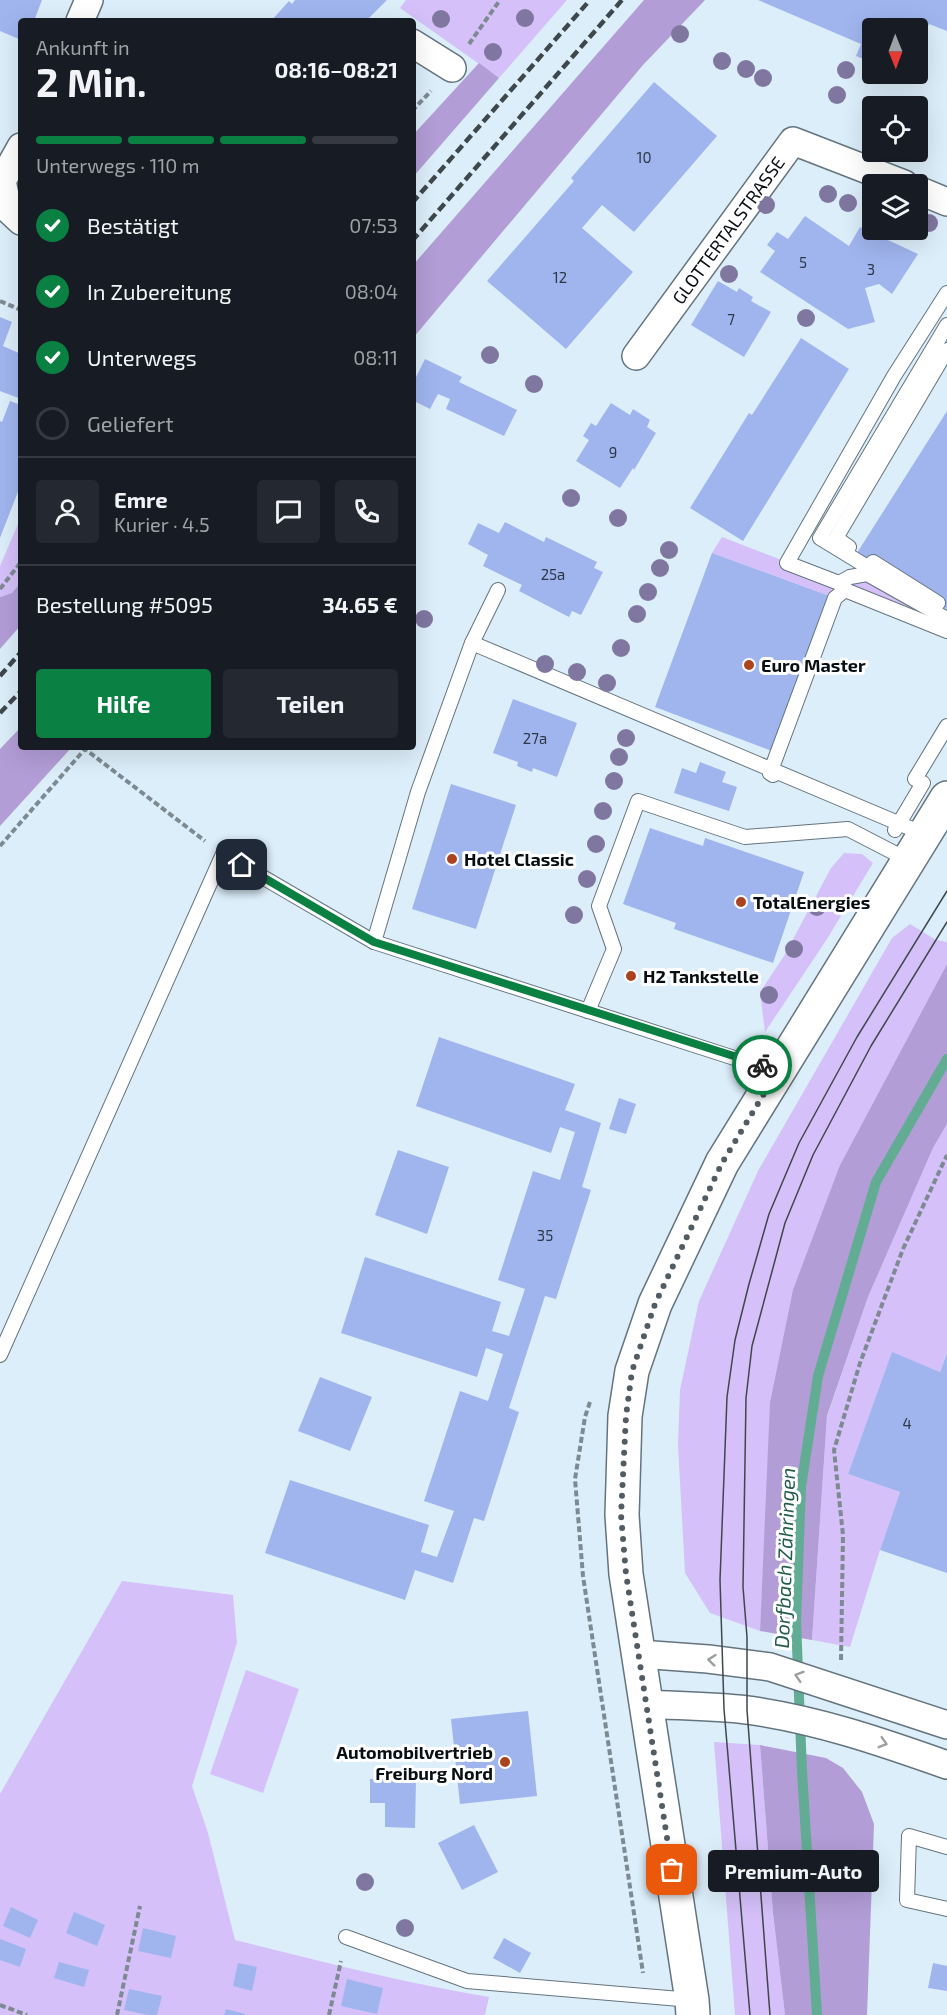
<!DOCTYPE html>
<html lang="de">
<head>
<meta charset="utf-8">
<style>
	body { margin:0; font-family:"Exo 2",sans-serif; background:#242831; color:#f1f3f6; height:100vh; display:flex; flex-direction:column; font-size:22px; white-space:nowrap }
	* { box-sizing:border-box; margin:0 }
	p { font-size:20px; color:#9ea1a6 }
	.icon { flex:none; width:33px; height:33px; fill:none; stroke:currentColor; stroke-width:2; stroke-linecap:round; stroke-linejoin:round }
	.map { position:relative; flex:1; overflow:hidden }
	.sheet { position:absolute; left:18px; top:18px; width:398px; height:732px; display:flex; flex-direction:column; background:#171b24; border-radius:6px; box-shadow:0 6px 24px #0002 }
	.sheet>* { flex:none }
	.needle { width:39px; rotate:179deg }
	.fabs { position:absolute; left:862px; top:18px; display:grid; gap:12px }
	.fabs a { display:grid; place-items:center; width:66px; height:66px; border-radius:6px; background:#171b24; box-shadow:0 6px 24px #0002; font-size:30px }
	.pin { position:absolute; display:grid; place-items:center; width:51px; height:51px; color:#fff; margin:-26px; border-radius:12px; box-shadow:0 3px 9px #0006 }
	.courier { position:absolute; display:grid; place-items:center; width:60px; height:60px; margin:-30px; border:4px solid #0b8043; border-radius:50%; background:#fff; color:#222; box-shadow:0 2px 8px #0007 }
	.bubble { position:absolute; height:42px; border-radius:6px; background:#171b24; box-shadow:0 6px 24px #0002; font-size:20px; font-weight:700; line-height:42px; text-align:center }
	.headline em { font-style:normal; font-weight:700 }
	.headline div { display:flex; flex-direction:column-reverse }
	.headline { display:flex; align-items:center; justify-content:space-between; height:102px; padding:0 18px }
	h1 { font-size:39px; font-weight:700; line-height:45px }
	.bar { display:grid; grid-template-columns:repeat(4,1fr); gap:9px 6px; align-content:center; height:72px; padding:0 18px }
	.bar i { height:8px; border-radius:4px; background:#363941 }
	.bar .selected { background:#0b8043 }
	.bar p { grid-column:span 4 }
	.line { display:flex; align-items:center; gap:15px; padding:0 18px; border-top:2px solid #363941 }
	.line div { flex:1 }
	.round { display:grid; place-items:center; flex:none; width:63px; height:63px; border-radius:6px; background:#242831 }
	ol { padding:0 18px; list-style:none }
	li { display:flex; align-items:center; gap:18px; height:66px }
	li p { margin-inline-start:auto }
	li .icon { padding:6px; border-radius:50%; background:#0b8043; color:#fff; stroke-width:4 }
	li:last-child { color:#9ea1a6 }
	li i { width:33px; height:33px; border:3px solid #363941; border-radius:50% }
	.cta { display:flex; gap:12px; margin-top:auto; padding:12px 18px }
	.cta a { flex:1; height:69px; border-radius:6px; background:#0b8043; color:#fff; font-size:24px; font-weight:700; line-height:69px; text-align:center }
	.cta a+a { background:#242831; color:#f1f3f6 }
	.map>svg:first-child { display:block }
</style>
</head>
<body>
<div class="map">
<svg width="947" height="2015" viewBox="0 0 947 2015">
	<rect width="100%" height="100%" fill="#dceefa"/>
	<g fill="#d5c0f9">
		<path d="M406 0H567L499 78 400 8Z"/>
		<path d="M21 517V582L12 593 0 597V566Z"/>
		<path d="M722 537 839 582 867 574 931 609 947 631 845 590 835 598 712 553Z"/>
		<path d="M844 853 862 854 873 863 827 939 765 1032 760 992 784 956 831 868Z"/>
		<path d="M910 924 936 940 947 942V964L840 1165 764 1553 760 1631 710 1613 685 1573 678 1445 680 1390 699 1301 758 1171 892 938Z"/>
		<path d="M947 1124V1352L940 1372 892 1353 848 1474 900 1492 880 1550 850 1647 812 1640 827 1417 868 1297 933 1148Z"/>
		<path d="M122 1581 233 1595 237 1643 192 1786 208 1833 235 1940C319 1961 404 1983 489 1997L485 2015H0V1794Z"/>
		<path d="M246 1670 299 1689 263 1793 210 1774Z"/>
		<path d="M714 1742 760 1745 773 1913 785 2015H735Z"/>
	</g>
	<g fill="#b29dd6">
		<path d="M644 0H705L643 65 413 338V265Z"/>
		<path d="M479 63 499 78 413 177V135Z"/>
		<path d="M21 582V625L0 649V597L12 593Z"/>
		<path d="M21 727V747H72L0 826V749Z"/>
		<path d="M947 964V1124L933 1148 868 1297 827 1416 812 1640 760 1631 770 1403 793 1290 840 1165Z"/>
		<path d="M760 1745 826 1758 843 1768 862 1792 874 1824 867 2015H785L773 1913Z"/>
	</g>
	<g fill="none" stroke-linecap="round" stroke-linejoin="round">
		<path stroke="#62ac93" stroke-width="10" d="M817 2015 802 1771 796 1621 801 1487 818 1376 876 1182 947 1059"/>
	</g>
	<g fill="#a0b5ee">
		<path d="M0 0H42L34 21H21V40L0 31Z"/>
		<path d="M295 0H387L366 21H271L289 1 292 4Z"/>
		<path d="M758 0H947V31L929 24 918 50V28H873V63L856 56 861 44Z"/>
		<path d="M654 82 717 136 634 232 602 205 582 228 633 272 566 349 487 281 574 181 571 178Z"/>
		<path d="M805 216 849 246 860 227 918 254 892 294 879 284 865 288 875 322 848 329 760 272 775 251 767 245 777 232 788 239Z"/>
		<path d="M718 281 737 292 739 288 753 297 751 301 771 312 744 357 691 325Z"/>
		<path d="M0 317 12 322 3 346 21 354V399L0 391Z"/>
		<path d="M801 338 849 369 743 541 690 508 749 413 752 415Z"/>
		<path d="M425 359 462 377 459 382 517 410 504 436 446 409 450 399 438 394 430 409 412 400V385Z"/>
		<path d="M10 401 21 405V484L0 538V421L2 422Z"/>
		<path d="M611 403 630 415 633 409 650 420 647 427 656 433 634 470 633 468 620 488 576 461 589 440 583 436 591 423 596 426Z"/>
		<path d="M947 411V609L857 553Z"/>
		<path d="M505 522 544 542 546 537 597 562 594 568 603 572 581 615 572 611 569 617 519 591 522 585 483 566 488 555 468 544 478 523 499 533Z"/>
		<path d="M712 553 835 598 777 753 655 707Z"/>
		<path d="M513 699 577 723 557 777 533 768 532 772 517 766 518 762 493 753Z"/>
		<path d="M700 762 726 772 722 782 737 787 729 811 674 793 682 768 696 773Z"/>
		<path d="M451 784 516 805 476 929 412 909Z"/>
		<path d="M650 828 703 846 705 838 804 872 773 963 674 929 676 923 623 904Z"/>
		<path d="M439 1037 575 1084 565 1110 601 1123 582 1187 591 1190 556 1299 545 1296 509 1408 519 1412 484 1521 474 1518 453 1583 415 1570 405 1600 265 1553 290 1480 429 1525 421 1552 437 1557 454 1511 424 1501 460 1391 488 1401 503 1354 486 1348 477 1377 341 1333 365 1257 501 1302 492 1331 509 1336 525 1289 498 1280 533 1171 560 1180 575 1132 560 1127 551 1153 416 1106Z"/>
		<path d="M619 1098 636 1104 626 1134 609 1129Z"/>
		<path d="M398 1150 449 1167 427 1234 375 1215Z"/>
		<path d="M892 1352 940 1372 947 1353V1573L880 1550 900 1492 848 1474Z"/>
		<path d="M320 1377 372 1397 350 1451 298 1431Z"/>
		<path d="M528 1711 537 1796 460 1804 451 1719Z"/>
		<path d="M370 1779 416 1780 415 1828 385 1827V1803H370Z"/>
		<path d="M474 1825 498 1872 462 1890 438 1843Z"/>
		<path d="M11 1907 38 1920 30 1938 3 1926Z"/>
		<path d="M74 1912 105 1925 97 1946 66 1933Z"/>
		<path d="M143 1928 176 1936 171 1958 138 1951Z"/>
		<path d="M504 1938 531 1953 520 1973 493 1958Z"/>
		<path d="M0 1939 26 1949 20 1967 0 1960Z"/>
		<path d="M59 1962 89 1970 84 1987 54 1978Z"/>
		<path d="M238 1963 257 1967 252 1991 233 1986Z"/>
		<path d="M933 1963 947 1966V1991L928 1988Z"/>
		<path d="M347 1979 383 1988 377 2014 341 2006Z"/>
		<path d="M129 1989 162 1996 157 2015H148L124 2010Z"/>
		<path d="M226 2009 245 2014V2015H224Z"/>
	</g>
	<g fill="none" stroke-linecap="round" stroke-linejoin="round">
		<g stroke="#64747e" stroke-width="16">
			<g id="service">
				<path d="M947 293 894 376 787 563 839 583 850 577 867 574 947 619"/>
				<path d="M849 547 836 538 947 350"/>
				<path d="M873 562 938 603"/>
				<path d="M879 574 820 538 947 325"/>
				<path d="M472 643 498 590"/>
				<path d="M773 775 770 773 835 598 845 590 947 631"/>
				<path d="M895 830 923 783 915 779 947 726"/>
				<path d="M374 942 418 792 472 643 924 834"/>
				<path d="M588 1011 614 949 599 906 638 801 745 837 848 829 908 860"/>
				<path d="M0 1355 223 854 374 942 753 1064 779 1069"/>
				<path d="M947 1847 909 1836 907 1900 947 1909"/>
				<path d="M346 1937 467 1981 692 2000"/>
			</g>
		</g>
		<g stroke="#64747e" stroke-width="30">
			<g id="minor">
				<path d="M80 21 89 0"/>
				<path d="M412 43 452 68"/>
				<path d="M21 147 2 181 8 209 21 221"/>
				<path d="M918 190 947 202"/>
				<path d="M636 356 793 141 904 184"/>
				<path d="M639 1654 708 1659 770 1667 947 1725"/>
				<path d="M645 1704C679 1706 713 1706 747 1710 815 1719 882 1742 947 1765"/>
			</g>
		</g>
		<g stroke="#64747e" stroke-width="36">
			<path id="tertiary" d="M693 2015 692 2000 626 1574 622 1515 625 1416 632 1371 655 1304 722 1163 947 798"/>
		</g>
		<g stroke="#7e8a92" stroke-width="4" stroke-dasharray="6 3" stroke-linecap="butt">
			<path d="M469 44 500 0"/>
			<path d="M412 111 431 91"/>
			<path d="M0 301 21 310"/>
			<path d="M0 589 21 562"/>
			<path d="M0 846 85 749 205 841"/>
			<path d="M590 1402 585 1417 575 1479 583 1576 643 1973"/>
			<path d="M841 1660 843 1535 834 1450 860 1363 903 1249 947 1155"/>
			<path d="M0 2005 27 2015"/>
			<path d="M117 2015 140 1906"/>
			<path d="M329 2015 341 1961"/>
		</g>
		<use href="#service" stroke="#fff" stroke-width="14"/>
		<use href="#minor" stroke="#fff" stroke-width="27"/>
		<use href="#tertiary" stroke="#fff" stroke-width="33"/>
		<g stroke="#3e474c" stroke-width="1.5">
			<path d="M750 2015 724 1709 720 1580 727 1397 735 1340 749 1284 769 1214 799 1143 857 1037 947 891"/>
			<path d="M770 2015 747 1710V1637L743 1587 746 1398 752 1346 785 1223 813 1155 871 1046 947 922"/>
		</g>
		<g stroke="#3e474c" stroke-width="4.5" stroke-dasharray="9 4.5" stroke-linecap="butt">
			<path d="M412 203 590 0"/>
			<path d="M412 241 622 0"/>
			<path d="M0 676 21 652"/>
			<path d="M0 713 21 691"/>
		</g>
	</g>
	<g fill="#8077a1">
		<circle cx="525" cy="18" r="9"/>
		<circle cx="441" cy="19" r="9"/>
		<circle cx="680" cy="34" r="9"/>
		<circle cx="493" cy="52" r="9"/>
		<circle cx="722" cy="61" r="9"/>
		<circle cx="746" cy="69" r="9"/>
		<circle cx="846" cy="70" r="9"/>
		<circle cx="763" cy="78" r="9"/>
		<circle cx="837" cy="95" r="9"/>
		<circle cx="828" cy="194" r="9"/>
		<circle cx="848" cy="203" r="9"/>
		<circle cx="766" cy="205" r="9"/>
		<circle cx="929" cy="223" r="9"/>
		<circle cx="729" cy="274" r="9"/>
		<circle cx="806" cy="318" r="9"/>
		<circle cx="490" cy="355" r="9"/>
		<circle cx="534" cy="384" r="9"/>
		<circle cx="571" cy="498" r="9"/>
		<circle cx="618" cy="518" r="9"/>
		<circle cx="669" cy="550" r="9"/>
		<circle cx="660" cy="568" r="9"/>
		<circle cx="648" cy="592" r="9"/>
		<circle cx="637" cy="614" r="9"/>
		<circle cx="424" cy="619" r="9"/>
		<circle cx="621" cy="648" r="9"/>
		<circle cx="545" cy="664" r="9"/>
		<circle cx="577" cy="672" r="9"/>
		<circle cx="607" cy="683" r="9"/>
		<circle cx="626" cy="738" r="9"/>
		<circle cx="619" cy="757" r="9"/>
		<circle cx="614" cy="781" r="9"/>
		<circle cx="603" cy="811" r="9"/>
		<circle cx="596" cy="844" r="9"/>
		<circle cx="587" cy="879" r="9"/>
		<circle cx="817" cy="907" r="9"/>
		<circle cx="574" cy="915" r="9"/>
		<circle cx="794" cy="949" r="9"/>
		<circle cx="769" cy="995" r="9"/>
		<circle cx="365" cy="1882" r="9"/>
		<circle cx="405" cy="1928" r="9"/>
	</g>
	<defs><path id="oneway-chevron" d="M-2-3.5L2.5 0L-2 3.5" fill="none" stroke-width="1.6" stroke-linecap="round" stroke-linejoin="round" transform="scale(1.5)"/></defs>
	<g stroke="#9c9fa0">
		<use href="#oneway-chevron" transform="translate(712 1660) rotate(-174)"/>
		<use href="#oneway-chevron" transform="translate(799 1676) rotate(-163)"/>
		<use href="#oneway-chevron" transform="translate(883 1743) rotate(17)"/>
	</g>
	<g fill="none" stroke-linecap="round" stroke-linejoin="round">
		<path stroke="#525c63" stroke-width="6" stroke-dasharray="0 10.8" d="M672 1870 626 1574 621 1515 626 1416 632 1371 655 1304 722 1163 779 1069 762 1065"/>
		<path stroke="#0b8043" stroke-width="8" d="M242 865 374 942 762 1065"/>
	</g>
	<g fill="#ab441e" stroke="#fff" stroke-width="2">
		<circle cx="749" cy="665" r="6"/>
		<circle cx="452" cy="859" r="6"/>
		<circle cx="741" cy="902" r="6"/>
		<circle cx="631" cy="976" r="6"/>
		<circle cx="505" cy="1762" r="6"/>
	</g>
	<g text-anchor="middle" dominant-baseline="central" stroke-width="6" stroke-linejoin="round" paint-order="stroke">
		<g font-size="15" fill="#2e3848">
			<text x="644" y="157">10</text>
			<text x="803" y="262">5</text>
			<text x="871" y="269">3</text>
			<text x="560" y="277">12</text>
			<text x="731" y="319">7</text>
			<text x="613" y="452">9</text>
			<text x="553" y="574">25a</text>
			<text x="535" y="738">27a</text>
			<text x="545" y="1235">35</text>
			<text x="907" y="1423">4</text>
		</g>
		<g font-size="18" fill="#080e11" stroke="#fff">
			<text transform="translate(728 230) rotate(-54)">GLOTTERTALSTRASSE</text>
		</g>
		<g font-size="18" font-weight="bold" fill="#080e11" stroke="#fff" text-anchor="start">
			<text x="761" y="665">Euro Master</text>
			<text x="464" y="859">Hotel Classic</text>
			<text x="753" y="902">TotalEnergies</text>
			<text x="643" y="976">H2 Tankstelle</text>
			<text x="493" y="1752" text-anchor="end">Automobilvertrieb<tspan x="493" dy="21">Freiburg Nord</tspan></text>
		</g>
		<g font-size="20" font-style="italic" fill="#215c4a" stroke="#fff">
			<text transform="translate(784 1558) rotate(-88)">Dorfbach Zähringen</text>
		</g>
	</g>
</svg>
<div class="fabs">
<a><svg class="needle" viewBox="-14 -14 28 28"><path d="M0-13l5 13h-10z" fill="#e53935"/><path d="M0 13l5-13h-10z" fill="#9ea1a6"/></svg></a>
<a><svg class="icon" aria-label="locate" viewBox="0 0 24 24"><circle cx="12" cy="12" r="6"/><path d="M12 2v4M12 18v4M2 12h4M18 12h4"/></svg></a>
<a><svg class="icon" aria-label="layers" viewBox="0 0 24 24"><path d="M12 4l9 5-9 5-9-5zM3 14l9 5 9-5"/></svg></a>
</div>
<div class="pin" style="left:672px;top:1870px;background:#ea580c"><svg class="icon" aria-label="bag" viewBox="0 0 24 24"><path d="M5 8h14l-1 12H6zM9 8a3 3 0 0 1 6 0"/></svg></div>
<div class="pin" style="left:242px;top:865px;background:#1f2937"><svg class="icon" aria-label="home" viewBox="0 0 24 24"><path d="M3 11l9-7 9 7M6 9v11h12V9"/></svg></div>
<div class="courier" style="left:762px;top:1065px"><svg class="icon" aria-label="bike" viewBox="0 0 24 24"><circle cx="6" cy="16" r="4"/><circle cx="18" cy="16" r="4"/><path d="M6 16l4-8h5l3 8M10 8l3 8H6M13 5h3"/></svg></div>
<div class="bubble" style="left:708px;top:1850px;width:171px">Premium-Auto</div>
<section class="sheet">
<div class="headline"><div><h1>2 Min.</h1><p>Ankunft in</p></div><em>08:16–08:21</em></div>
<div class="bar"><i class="selected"></i><i class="selected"></i><i class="selected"></i><i></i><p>Unterwegs · 110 m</p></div>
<ol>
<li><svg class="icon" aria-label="check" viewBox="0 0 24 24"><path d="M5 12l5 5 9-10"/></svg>Bestätigt<p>07:53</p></li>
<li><svg class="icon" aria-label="check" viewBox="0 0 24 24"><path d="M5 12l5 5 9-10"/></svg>In Zubereitung<p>08:04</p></li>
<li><svg class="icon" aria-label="check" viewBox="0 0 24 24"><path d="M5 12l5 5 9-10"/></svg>Unterwegs<p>08:11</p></li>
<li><i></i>Geliefert</li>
</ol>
<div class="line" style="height:108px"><a class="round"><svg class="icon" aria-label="person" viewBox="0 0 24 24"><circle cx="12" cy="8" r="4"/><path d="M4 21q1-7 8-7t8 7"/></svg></a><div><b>Emre</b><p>Kurier · 4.5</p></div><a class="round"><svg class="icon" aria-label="chat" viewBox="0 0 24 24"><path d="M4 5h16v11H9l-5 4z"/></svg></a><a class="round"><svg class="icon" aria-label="phone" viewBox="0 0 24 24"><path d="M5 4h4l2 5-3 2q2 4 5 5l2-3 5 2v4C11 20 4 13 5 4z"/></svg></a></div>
<div class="line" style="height:78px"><div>Bestellung #5095</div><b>34.65 €</b></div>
<div class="cta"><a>Hilfe</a><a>Teilen</a></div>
</section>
</div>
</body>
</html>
